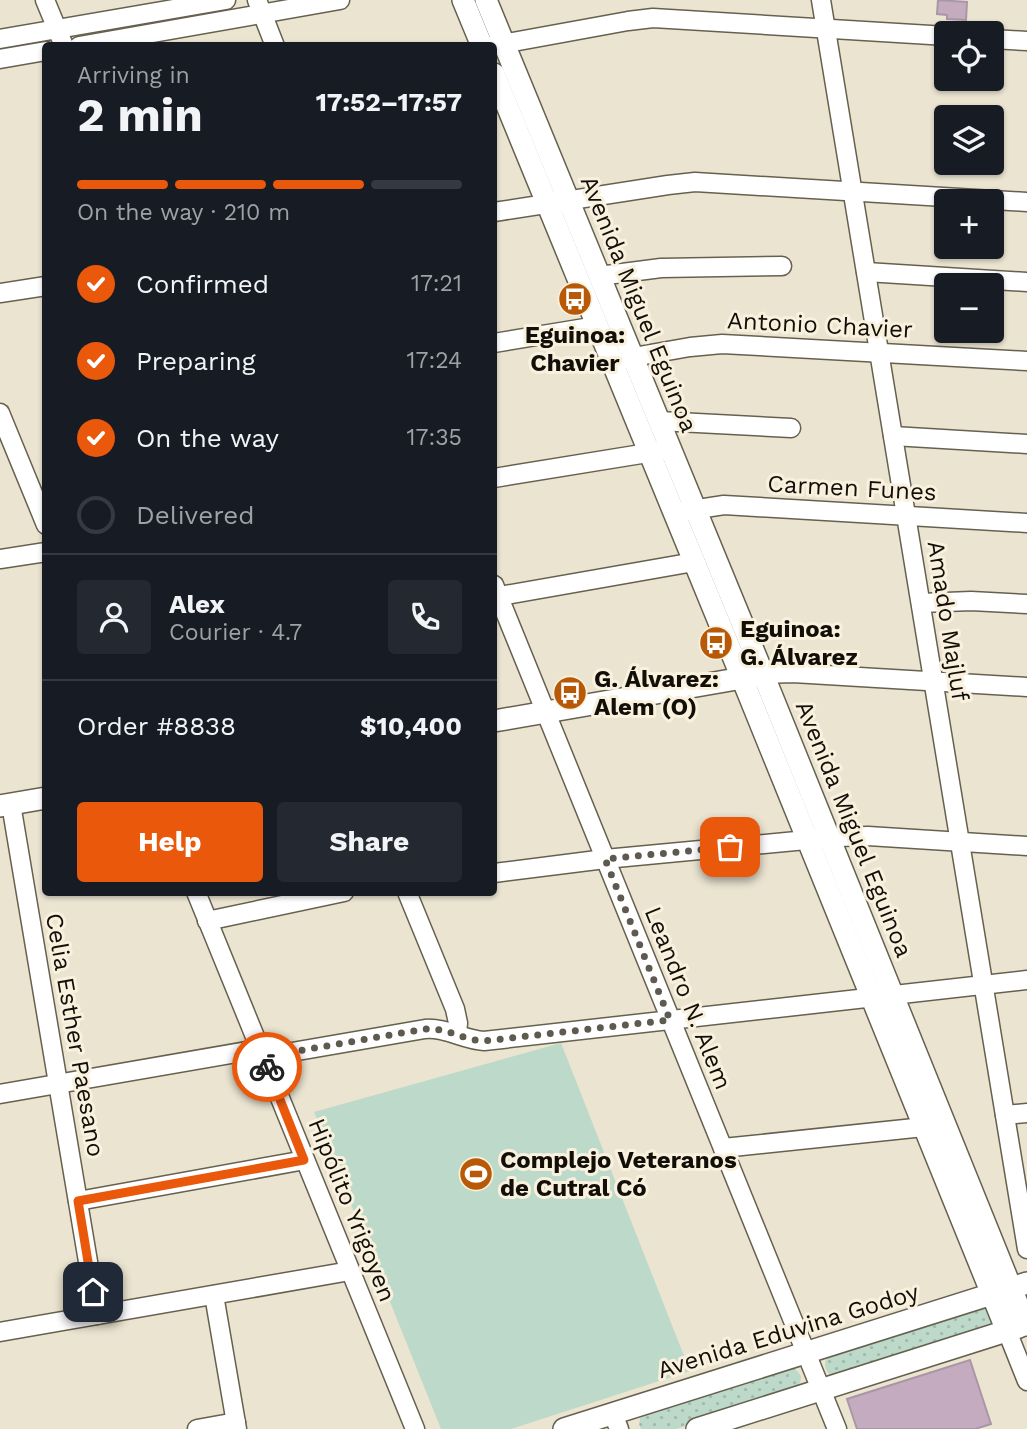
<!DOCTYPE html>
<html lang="en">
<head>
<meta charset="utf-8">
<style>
	body { margin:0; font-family:"Work Sans",sans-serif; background:#242831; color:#f1f3f6; height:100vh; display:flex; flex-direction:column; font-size:26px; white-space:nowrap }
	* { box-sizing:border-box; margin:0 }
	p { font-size:23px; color:#9ea1a6 }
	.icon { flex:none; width:38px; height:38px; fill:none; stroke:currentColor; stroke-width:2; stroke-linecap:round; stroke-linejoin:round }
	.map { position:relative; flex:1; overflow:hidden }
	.panel { position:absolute; left:42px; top:42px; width:455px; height:854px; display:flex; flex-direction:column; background:#171b24; border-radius:7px; box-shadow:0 2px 5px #0004 }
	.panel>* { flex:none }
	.fabs { position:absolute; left:934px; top:21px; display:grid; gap:14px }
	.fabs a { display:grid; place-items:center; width:70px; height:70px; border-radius:7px; background:#171b24; box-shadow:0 2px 5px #0004; font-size:35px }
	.pin { position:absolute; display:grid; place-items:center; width:60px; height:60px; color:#fff; margin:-30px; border-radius:14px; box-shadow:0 4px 10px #0006 }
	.courier { position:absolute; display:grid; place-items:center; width:70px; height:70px; margin:-35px; border:5px solid #ea580c; border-radius:50%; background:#fff; color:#222; box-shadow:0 2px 9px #0007 }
	.head em { font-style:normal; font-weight:700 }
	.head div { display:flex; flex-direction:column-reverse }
	.head { display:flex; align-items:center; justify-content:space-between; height:119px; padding:0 35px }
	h1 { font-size:46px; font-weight:700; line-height:52px }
	.bar { display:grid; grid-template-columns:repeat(4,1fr); gap:10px 7px; align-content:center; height:84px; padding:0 35px }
	.bar i { height:9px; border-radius:5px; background:#363941 }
	.bar .selected { background:#ea580c }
	.bar p { grid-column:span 4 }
	.line { display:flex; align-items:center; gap:18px; padding:0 35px; border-top:2px solid #363941 }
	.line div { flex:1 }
	.round { display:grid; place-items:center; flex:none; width:74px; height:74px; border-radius:7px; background:#242831 }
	ol { padding:0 35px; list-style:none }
	li { display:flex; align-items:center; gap:21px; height:77px }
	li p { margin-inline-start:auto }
	li .icon { padding:7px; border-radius:50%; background:#ea580c; color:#fff; stroke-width:4 }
	li:last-child { color:#9ea1a6 }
	li i { width:38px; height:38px; border:4px solid #363941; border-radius:50% }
	.cta { display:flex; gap:14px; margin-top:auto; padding:14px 35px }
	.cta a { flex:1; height:80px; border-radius:7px; background:#ea580c; color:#fff; font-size:28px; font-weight:700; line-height:80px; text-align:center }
	.cta a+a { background:#242831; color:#f1f3f6 }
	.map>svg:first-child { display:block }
</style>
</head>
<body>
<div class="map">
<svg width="1027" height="1429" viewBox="0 0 1027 1429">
	<defs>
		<pattern id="park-dots" width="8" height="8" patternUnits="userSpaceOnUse" patternTransform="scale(1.75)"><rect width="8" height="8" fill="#bcd9c9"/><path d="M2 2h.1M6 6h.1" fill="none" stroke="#a1b9ab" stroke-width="1.8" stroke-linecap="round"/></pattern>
	</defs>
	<rect width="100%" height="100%" fill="#ebe4d1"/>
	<path fill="#bcd9c9" d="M561 1043 690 1371 511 1429H441L314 1112Z"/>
	<g fill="url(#park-dots)">
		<path d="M984 1306 988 1308 993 1322 991 1325 834 1377C824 1372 822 1362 830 1354Z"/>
		<path d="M793 1368C805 1375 802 1384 792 1392L676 1429H641L639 1424 641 1415Z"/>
	</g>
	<g fill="#c5abbf" stroke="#a897a4" stroke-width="2">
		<path d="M938 0 967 2 966 20 947 19V15L937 14Z"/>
		<path d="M970 1360 991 1424 975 1429H857L847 1399Z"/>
	</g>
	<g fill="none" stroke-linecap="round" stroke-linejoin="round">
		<g stroke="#66604f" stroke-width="21">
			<g id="minor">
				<path d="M45 0 64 46"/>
				<path d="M257 0 275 46"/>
				<path d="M821 0 1027 1249"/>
				<path d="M0 39 226 0"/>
				<path d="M992 39 1027 41"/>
				<path d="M79 46 340 0"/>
				<path d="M491 46 628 21 653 18 947 36"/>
				<path d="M0 59 46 51"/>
				<path d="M494 212 668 185 695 182 1027 202"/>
				<path d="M866 272 1027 282"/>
				<path d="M599 276 661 268 782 266"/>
				<path d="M0 293 46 286"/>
				<path d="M494 343 597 326"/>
				<path d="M622 359 690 347 722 344 1027 361"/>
				<path d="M0 413 46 525"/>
				<path d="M659 421 791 428"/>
				<path d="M893 436 1027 444"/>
				<path d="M494 478 660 451"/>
				<path d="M685 511 724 505 1027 523"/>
				<path d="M0 559 46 552"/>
				<path d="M494 585 837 1429"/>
				<path d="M494 597 694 562"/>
				<path d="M921 603 971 601 1027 604"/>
				<path d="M763 674 793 673 1027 687"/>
				<path d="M11 804 97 1315"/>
				<path d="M494 873 605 859 838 837 868 836 1027 846"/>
				<path d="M196 892 415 1429"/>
				<path d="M407 892 455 1009 458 1023 457 1034"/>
				<path d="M207 921 344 892"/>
				<path d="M263 1057 425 1029C446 1027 463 1040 484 1041L1027 980"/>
				<path d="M0 1094 259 1049"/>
				<path d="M1005 1115 1027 1113"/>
				<path d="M723 1148 924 1127"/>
				<path d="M78 1201 305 1160"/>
				<path d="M214 1295 237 1429"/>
				<path d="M1007 1331 1027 1381"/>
				<path d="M0 1332 350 1271"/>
				<path d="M613 1414 619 1429"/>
				<path d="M197 1429 236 1422"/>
			</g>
		</g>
		<g stroke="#66604f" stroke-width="24">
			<g id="major">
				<path d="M463 0 482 46"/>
				<path d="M486 0 763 674 1026 1325"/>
				<path d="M494 74 742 678 1007 1331"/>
				<path d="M494 721 754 676"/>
				<path d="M0 806 46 798"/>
				<path d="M564 1429 1027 1283"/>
				<path d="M697 1429 1019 1327"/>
			</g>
		</g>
		<use href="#minor" stroke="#fff" stroke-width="18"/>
		<use href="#major" stroke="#fff" stroke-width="21"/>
	</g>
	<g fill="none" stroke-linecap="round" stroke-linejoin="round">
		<path stroke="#5e5a4f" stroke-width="7" stroke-dasharray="0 12.6" d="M267 1067 263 1057 425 1029C446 1027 463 1040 484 1041L670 1020 605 859 730 847"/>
		<path stroke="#ea580c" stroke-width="9" d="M93 1292 78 1201 304 1160 267 1067"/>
	</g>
	<defs>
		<g id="bus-disc" transform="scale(1.75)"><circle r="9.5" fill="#b75907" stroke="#f9f1de"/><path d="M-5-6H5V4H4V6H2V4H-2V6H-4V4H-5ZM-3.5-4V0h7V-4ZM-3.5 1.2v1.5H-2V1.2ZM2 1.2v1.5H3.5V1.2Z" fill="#fff"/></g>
		<g id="stadium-disc" transform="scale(1.75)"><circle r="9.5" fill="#b75907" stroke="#f9f1de"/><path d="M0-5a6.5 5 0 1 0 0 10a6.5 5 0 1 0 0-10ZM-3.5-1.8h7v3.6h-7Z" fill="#fff"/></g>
	</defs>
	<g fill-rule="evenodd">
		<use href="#bus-disc" x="575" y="299"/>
		<use href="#bus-disc" x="716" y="643"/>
		<use href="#bus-disc" x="570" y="693"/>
		<use href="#stadium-disc" x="476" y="1174"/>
	</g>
	<g text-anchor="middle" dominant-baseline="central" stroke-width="6" stroke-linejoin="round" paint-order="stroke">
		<g font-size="24" fill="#120f09" stroke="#f9f1de">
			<text transform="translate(639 304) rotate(68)">Avenida Miguel Eguinoa</text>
			<text transform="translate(820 325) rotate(3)">Antonio Chavier</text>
			<text transform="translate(852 488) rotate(3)">Carmen Funes</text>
			<text transform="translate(948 621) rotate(81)">Amado Majluf</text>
			<text transform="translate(854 829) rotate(68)">Avenida Miguel Eguinoa</text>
			<text transform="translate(688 998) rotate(68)">Leandro N. Alem</text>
			<text transform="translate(75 1035) rotate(80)">Celia Esther Paesano</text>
			<text transform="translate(352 1210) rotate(68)">Hipólito Yrigoyen</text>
			<text transform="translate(788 1331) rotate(-17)">Avenida Eduvina Godoy</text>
		</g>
		<g font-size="24" font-weight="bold" fill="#120f09" stroke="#f9f1de" text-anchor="start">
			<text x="575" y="335" text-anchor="middle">Eguinoa:<tspan x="575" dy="28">Chavier</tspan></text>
			<text x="740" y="629">Eguinoa:<tspan x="740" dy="28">G. Álvarez</tspan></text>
			<text x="594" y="679">G. Álvarez:<tspan x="594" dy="28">Alem (O)</tspan></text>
			<text x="500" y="1160">Complejo Veteranos<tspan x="500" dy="28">de Cutral Có</tspan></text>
		</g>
	</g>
</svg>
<div class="fabs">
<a><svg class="icon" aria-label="locate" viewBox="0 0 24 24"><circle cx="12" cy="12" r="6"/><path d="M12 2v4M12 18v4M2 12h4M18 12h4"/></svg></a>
<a><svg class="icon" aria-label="layers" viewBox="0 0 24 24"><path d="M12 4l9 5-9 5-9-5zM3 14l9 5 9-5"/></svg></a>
<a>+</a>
<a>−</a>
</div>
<div class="pin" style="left:730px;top:847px;background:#ea580c"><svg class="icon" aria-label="bag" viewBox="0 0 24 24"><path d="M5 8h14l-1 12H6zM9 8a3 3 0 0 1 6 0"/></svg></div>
<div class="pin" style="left:93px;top:1292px;background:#1f2937"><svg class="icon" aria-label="home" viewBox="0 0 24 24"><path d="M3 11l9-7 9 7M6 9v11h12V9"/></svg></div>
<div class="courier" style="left:267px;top:1067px"><svg class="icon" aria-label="bike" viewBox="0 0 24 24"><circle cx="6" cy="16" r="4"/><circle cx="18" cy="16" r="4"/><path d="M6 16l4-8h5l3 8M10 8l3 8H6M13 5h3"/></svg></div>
<section class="panel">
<div class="head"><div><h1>2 min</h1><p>Arriving in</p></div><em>17:52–17:57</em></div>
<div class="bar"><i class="selected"></i><i class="selected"></i><i class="selected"></i><i></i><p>On the way · 210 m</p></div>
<ol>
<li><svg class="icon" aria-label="check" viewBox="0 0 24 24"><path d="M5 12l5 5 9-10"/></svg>Confirmed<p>17:21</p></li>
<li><svg class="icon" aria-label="check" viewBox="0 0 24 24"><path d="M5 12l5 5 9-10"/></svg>Preparing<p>17:24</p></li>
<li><svg class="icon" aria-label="check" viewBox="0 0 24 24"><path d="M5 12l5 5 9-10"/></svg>On the way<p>17:35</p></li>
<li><i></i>Delivered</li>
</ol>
<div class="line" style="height:126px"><a class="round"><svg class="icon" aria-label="person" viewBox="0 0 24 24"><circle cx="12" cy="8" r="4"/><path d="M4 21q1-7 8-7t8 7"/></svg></a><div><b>Alex</b><p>Courier · 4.7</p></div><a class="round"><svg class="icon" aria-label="phone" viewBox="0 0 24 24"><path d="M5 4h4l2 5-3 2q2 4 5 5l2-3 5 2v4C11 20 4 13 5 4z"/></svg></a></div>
<div class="line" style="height:91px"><div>Order #8838</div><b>$10,400</b></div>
<div class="cta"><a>Help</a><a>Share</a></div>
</section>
</div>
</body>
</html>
